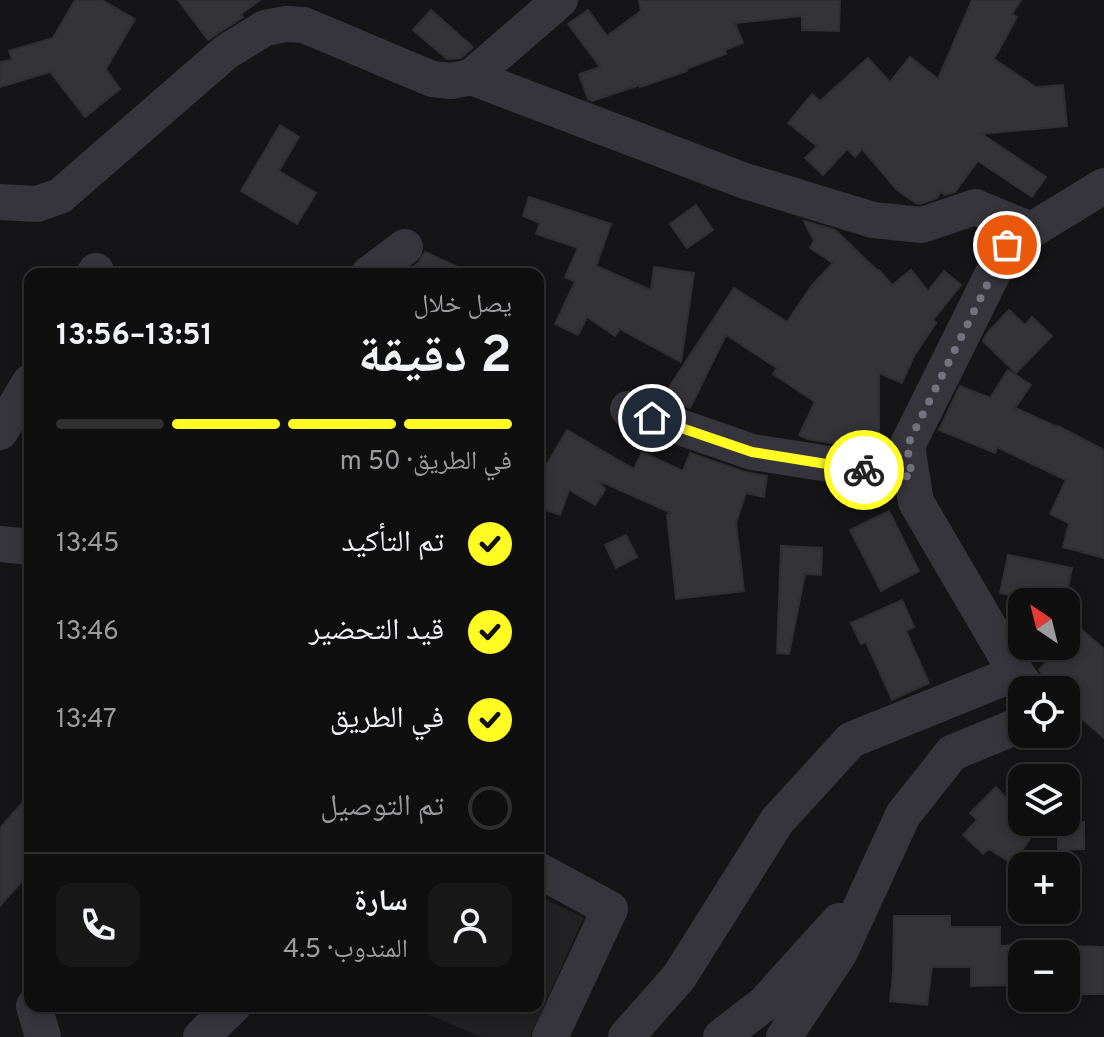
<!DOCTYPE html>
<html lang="ar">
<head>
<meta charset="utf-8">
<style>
	body { margin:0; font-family:Overpass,"Noto Naskh Arabic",sans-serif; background:#191819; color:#f1f3f6; direction:rtl; height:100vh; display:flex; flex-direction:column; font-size:30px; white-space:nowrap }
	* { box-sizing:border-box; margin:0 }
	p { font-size:26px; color:#9c9c9f }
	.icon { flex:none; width:44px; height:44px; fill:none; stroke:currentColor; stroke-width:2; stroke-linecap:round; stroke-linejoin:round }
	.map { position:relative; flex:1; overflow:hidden; direction:ltr }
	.drawer { position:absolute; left:24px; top:268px; width:520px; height:744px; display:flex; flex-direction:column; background:#100f10; border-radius:16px; box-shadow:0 4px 12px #0003,0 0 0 2px #302f30; direction:rtl }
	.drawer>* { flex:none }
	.needle { width:52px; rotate:325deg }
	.controls { position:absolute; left:1008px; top:588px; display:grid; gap:16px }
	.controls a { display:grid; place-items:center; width:72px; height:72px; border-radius:16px; background:#100f10; box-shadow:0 4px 12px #0003,0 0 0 2px #302f30; font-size:40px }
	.pin { position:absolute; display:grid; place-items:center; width:68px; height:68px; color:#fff; margin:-34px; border:4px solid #fff; border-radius:50%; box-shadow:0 2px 8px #0007 }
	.courier { position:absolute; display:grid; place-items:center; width:80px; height:80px; margin:-40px; border:6px solid #fffb23; border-radius:50%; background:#fff; color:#222; box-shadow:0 2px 10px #0007 }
	.headline em { font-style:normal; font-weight:700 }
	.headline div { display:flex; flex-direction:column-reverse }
	.headline { display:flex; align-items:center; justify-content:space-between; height:136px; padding:0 32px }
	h1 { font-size:52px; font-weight:700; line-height:60px }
	.bar { display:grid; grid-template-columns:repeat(4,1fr); gap:12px 8px; align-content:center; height:96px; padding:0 32px }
	.bar i { height:10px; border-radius:6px; background:#302f30 }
	.bar .on { background:#fffb23 }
	.bar p { grid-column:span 4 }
	.line { display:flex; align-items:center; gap:20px; padding:0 32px; border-top:2px solid #302f30 }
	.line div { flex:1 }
	.round { display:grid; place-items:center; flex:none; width:84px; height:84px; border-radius:16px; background:#191819 }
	ol { padding:0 32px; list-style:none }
	li { display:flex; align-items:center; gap:24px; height:88px }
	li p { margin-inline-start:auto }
	li .icon { padding:8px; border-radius:50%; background:#fffb23; color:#111; stroke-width:4 }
	li:last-child { color:#9c9c9f }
	li i { width:44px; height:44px; border:4px solid #302f30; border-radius:50% }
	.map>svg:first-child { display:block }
</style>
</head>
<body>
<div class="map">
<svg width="1104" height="1037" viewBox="0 0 1104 1037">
	<rect width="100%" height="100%" fill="#151416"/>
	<path fill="#212023" d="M538 896 584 917 530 1037H481L408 1006H538Z"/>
	<g fill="#343438" stroke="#2f2e32" stroke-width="2">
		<path d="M75 0H102L135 19 106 69 120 89 85 117 50 72 0 87V62L12 60 9 51 53 38Z"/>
		<path d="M178 0H260L241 14 243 17 208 40Z"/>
		<path d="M639 0H840L839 31 802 30V16L735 23 743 43 725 50 726 54 686 69 687 71 640 87V85L592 101 588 99 579 74 600 67 568 24 588 10 607 36 641 11Z"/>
		<path d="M972 0H1021L1012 14 1017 17 994 59 1036 87 1063 85 1067 126 982 134 1046 177 1032 197 978 161 955 192 945 195 941 192 937 198 920 204 916 203 897 190 862 149 855 157 847 149 823 175 805 158 817 146 788 123 812 94 820 101 868 58 890 82 910 57 938 79Z"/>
		<path d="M431 10 473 47 461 58 447 59 413 30Z"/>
		<path d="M280 125 299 137 279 171 316 193 297 224 241 191Z"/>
		<path d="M529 197 611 224 596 266 651 290 654 267 694 273 681 362 620 329 615 336 587 317 578 335 555 324 575 282 565 277 578 248 536 234 540 223 523 216Z"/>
		<path d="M696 205 713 230 687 248 670 224Z"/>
		<path d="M804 221 835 230 878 271 879 270 892 285 911 270 928 291 944 271 961 285 933 320 936 323 914 356 902 383 879 373V446H849L808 439 799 435 815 402 773 374 777 368 726 335 690 408 662 398 734 288 787 322 812 285 833 263 810 248 814 241Z"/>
		<path d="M425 252 473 274H405L418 263Z"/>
		<path d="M1009 310 1025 325 1032 317 1052 336 1016 373 983 341 987 333Z"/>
		<path d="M1008 370 1031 385 1015 408 1057 427 1058 426 1104 450V558L1063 547 1069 523 1050 514 1066 480 997 447 995 453 939 430 960 386 990 398Z"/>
		<path d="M567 430 634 469 642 452 683 471 690 453 745 472 767 476 764 497 746 493 736 523 744 591 676 599 667 515 671 513 600 481 605 490 595 505 569 490 560 515 538 507V479Z"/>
		<path d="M889 511 919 571 881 591 850 530Z"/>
		<path d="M626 535 637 557 616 568 605 545Z"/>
		<path d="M781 546 822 548 821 575 805 574 789 654 777 653Z"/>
		<path d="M1008 555 1072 568 1065 602H1041L1000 593Z"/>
		<path d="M902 600 914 627 906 631 929 683 892 700 866 642 861 644 851 623Z"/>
		<path d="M1066 616 1104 649V738L1066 705V690H1049L1046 679 1039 670 1060 646H1066Z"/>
		<path d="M1022 779V822H1041L1013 864 989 849 983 854 963 835 977 820 970 813 996 787 1006 798Z"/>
		<path d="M30 794V872L0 906V828Z"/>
		<path d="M1058 822H1084V849L1058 850Z"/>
		<path d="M894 916H950V927H1000V946L1019 945V985L971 986V967H932L927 1005 890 1001 893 973Z"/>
		<path d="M1066 946 1104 947V994H1069V991H1066Z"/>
	</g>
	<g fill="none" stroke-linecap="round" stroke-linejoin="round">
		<g stroke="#36353c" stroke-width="36">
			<path d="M471 77 742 180 873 220 922 225 975 207 1031 230"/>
			<path d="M0 202 37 204 60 196 226 52 265 28 286 24 304 25 432 79 451 81 471 77 560 0"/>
			<path d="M94 274 96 271"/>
			<path d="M369 274 405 247"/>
			<path d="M628 409 752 452 912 477"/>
			<path d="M0 432 30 382"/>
			<path d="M0 544 30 547"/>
			<path d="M1028 690 1016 673 916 502 907 446 1007 245 1104 186"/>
			<path d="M538 870 610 909 550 1037"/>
			<path d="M34 1006 43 1037"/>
			<path d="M201 1037 233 1006"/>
			<path d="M626 1037 679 977 777 821 851 740 1016 673"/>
			<path d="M721 1037 764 1004 839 921"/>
			<path d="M784 1037 840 952 903 815 952 753 1022 724"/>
		</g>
	</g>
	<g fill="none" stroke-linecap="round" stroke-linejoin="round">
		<path stroke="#73727f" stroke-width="8" stroke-dasharray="0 14.4" d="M864 470 912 477 907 446 1007 245"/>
		<path stroke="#fffb23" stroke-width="10" d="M652 418 752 452 864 470"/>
	</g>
</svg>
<div class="controls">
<a><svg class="needle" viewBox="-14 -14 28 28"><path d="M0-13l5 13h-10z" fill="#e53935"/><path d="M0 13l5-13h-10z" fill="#9c9c9f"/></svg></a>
<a><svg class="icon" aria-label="locate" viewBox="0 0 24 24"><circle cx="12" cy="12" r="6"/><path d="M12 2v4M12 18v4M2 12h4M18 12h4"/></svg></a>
<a><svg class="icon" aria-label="layers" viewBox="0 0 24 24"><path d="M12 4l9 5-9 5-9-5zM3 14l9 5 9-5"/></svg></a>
<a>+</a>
<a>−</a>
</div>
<div class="pin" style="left:1007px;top:245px;background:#ea580c"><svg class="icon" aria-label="bag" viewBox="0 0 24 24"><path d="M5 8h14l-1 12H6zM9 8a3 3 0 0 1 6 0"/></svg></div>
<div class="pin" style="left:652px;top:418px;background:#1f2937"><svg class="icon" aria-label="home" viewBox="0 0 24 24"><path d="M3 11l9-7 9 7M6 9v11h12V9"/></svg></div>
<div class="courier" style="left:864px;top:470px"><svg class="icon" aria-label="bike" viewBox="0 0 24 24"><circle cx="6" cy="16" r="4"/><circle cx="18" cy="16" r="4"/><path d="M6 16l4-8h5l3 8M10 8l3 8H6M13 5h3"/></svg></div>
<section class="drawer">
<div class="headline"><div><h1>2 دقيقة</h1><p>يصل خلال</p></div><em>13:51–13:56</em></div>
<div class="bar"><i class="on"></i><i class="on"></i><i class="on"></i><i></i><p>في الطريق · 50 m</p></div>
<ol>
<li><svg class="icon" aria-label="check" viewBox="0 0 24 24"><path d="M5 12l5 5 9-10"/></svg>تم التأكيد<p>13:45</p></li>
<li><svg class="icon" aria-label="check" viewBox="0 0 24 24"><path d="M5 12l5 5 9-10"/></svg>قيد التحضير<p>13:46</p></li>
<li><svg class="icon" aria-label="check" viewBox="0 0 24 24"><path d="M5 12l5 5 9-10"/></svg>في الطريق<p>13:47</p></li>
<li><i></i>تم التوصيل</li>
</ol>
<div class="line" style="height:144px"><a class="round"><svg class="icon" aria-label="person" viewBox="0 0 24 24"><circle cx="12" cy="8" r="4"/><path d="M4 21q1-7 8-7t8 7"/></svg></a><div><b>سارة</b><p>المندوب · 4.5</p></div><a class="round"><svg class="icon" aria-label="phone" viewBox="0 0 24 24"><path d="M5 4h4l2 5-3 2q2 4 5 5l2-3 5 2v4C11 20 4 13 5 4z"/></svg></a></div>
</section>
</div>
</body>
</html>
